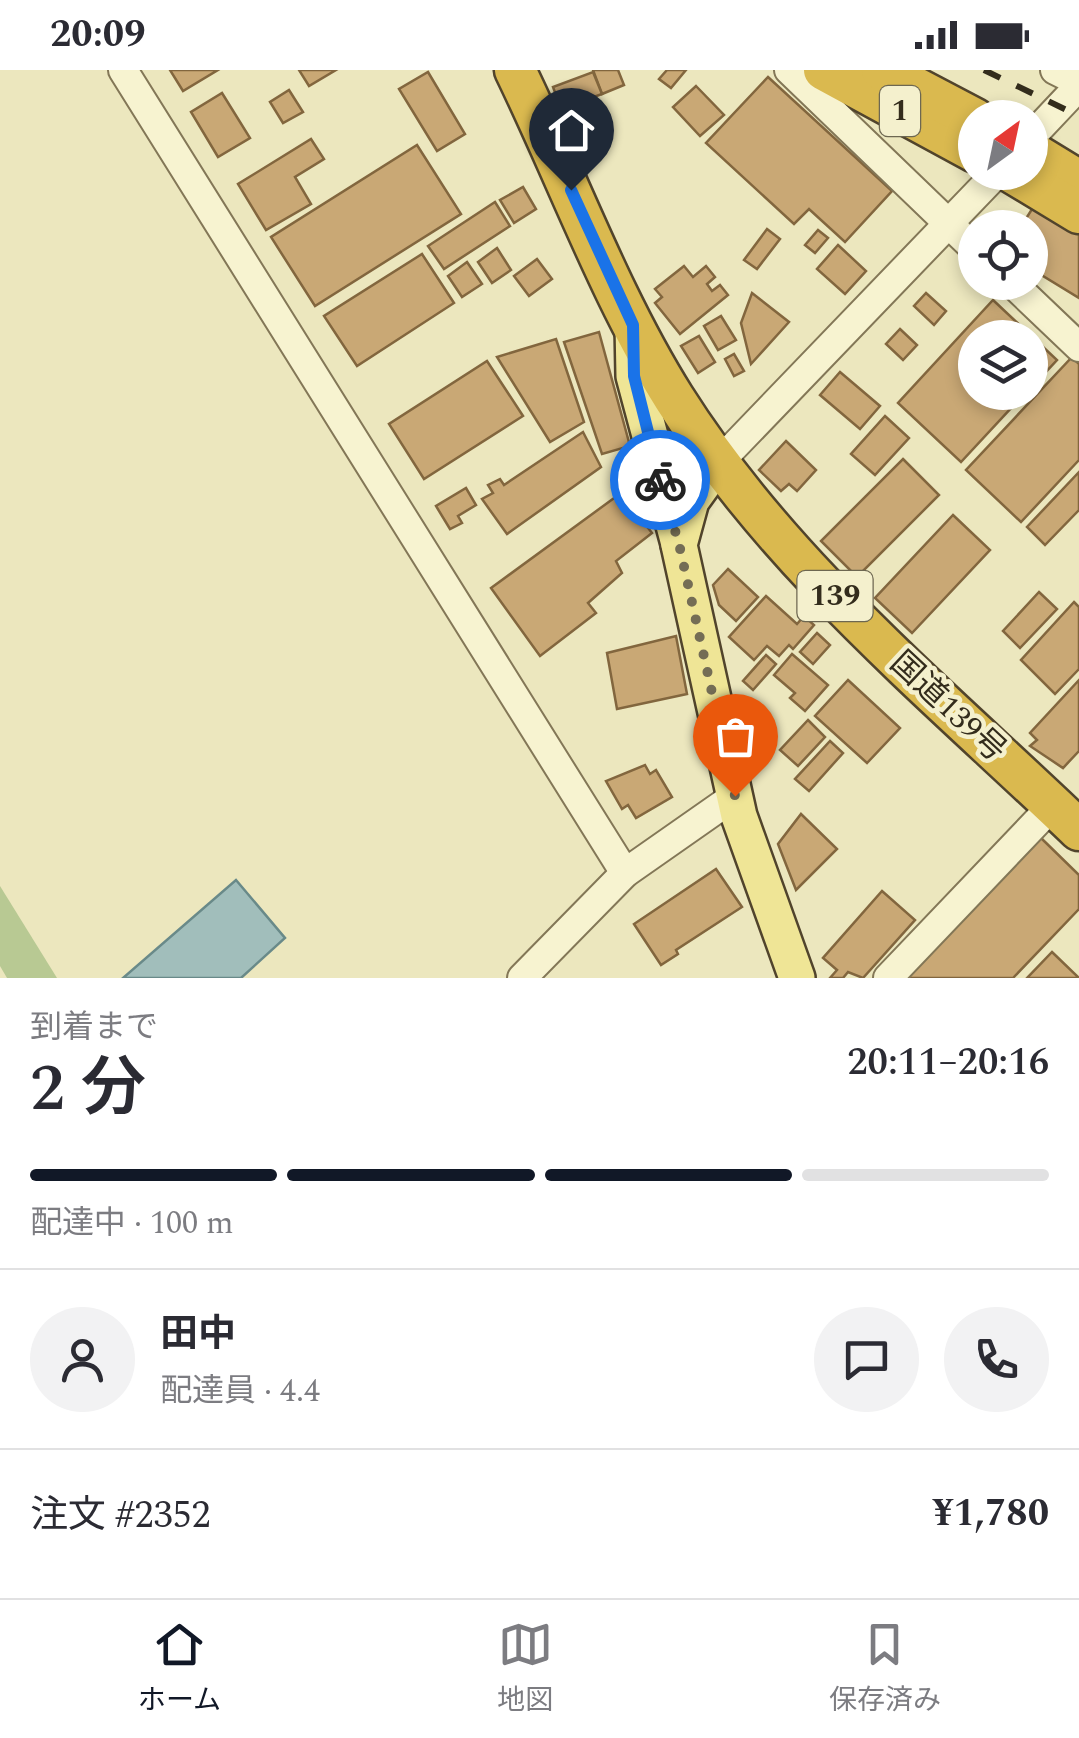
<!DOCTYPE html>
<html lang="ja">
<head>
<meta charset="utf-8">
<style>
	body { margin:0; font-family:Spectral,"Noto Sans JP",serif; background:#f2f2f3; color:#2b2b33; height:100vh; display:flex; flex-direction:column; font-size:38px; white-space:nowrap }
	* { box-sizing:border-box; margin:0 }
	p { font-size:32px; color:#7c7c81 }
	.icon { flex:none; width:55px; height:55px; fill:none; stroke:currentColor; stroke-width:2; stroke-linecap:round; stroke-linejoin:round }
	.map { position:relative; height:908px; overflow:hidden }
	.sheet { display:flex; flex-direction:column; background:#fff; flex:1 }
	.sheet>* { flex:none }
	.needle { width:65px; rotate:33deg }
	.controls { position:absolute; left:958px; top:30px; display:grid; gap:20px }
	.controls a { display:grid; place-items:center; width:90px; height:90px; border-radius:50%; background:#fff; box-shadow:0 5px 15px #0003; font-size:50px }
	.pin { position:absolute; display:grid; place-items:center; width:85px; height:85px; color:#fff; margin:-102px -42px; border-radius:50% 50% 50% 0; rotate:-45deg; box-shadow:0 0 10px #0007 }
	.pin .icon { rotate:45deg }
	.courier { position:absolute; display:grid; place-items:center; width:100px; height:100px; margin:-50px; border:8px solid #1a73e8; border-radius:50%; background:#fff; color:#222; box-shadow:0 2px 12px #0007 }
	.headline em { font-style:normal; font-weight:600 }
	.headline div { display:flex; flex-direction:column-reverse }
	.headline { display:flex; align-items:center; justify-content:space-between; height:170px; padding:0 30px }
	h1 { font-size:65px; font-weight:600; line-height:75px }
	.bar { display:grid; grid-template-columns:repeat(4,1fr); gap:15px 10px; align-content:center; height:120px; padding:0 30px }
	.bar i { height:12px; border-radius:8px; background:#e1e1e2 }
	.bar .on { background:#111827 }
	.bar p { grid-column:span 4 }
	.line { display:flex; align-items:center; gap:25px; padding:0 30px; border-top:2px solid #e1e1e2 }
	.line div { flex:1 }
	.round { display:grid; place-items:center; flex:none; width:105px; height:105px; border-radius:52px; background:#f2f2f3 }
	.status { display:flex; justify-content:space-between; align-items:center; height:70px; padding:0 50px; background:#fff; direction:ltr }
	.status svg { height:28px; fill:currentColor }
	.menu { display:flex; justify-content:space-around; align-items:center; height:140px; border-top:2px solid #e1e1e2; background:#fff; font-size:28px; color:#7c7c81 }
	.menu a { display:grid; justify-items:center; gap:5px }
	.menu .on { color:#111827 }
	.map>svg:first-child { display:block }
</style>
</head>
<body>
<div class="status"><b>20:09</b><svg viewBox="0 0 49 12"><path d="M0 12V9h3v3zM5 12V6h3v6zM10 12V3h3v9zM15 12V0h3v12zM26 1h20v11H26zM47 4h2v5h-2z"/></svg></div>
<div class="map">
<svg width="1079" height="908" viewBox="0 0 1079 908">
	<rect width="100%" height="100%" fill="#ece7be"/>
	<path fill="#b8c993" d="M0 816 57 908H7L0 896Z"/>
	<path fill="#a1bebb" stroke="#698a89" stroke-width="2.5" d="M236 810 285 868 241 908H123Z"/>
	<g fill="#c9a875" stroke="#82663e" stroke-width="2.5">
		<path d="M170 0H218L183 21Z"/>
		<path d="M299 0H336L309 16Z"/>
		<path d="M593 0H618L624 15 602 24Z"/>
		<path d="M667 0H686L671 18 659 9Z"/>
		<path d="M428 2 465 64 437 81 399 19Z"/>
		<path d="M593 2 602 24 561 39 553 17Z"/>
		<path d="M768 7 892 121 845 172 809 139 794 154 706 73Z"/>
		<path d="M696 16 724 45 700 66 673 37Z"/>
		<path d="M289 20 303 42 283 53 270 32Z"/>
		<path d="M222 23 250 68 218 87 191 42Z"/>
		<path d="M311 69 324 89 295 107 311 134 266 160 238 114Z"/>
		<path d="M417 75 461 144 315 236 271 167Z"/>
		<path d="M523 117 536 139 514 153 500 130Z"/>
		<path d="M495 132 510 156 444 199 428 176Z"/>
		<path d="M1034 136 1079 163V228L1030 198V158H1020Z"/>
		<path d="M767 159 780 169 757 199 744 190Z"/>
		<path d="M818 160 828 168 815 183 805 175Z"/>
		<path d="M838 175 866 201 845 224 817 199Z"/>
		<path d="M497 178 511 200 492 213 478 192Z"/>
		<path d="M422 184 454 233 357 296 324 246Z"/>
		<path d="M537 189 552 209 529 226 514 206Z"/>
		<path d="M467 192 482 214 462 227 448 206Z"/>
		<path d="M684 196 693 207 706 196 715 207 707 214 712 221 720 215 728 225 680 264 655 233 662 227 655 219Z"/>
		<path d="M752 223 789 252 751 294 741 253Z"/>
		<path d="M926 223 946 241 934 255 914 236Z"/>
		<path d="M993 230 1057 290 1030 319V268H975V322H1026L961 392 898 333Z"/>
		<path d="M721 246 736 270 718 280 704 256Z"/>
		<path d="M900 259 917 275 903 290 886 274Z"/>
		<path d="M599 262 630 376 602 384 564 272Z"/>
		<path d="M699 266 715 292 698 303 681 276Z"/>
		<path d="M556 269 584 352 550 372 497 287Z"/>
		<path d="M734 284 744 301 734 306 725 289Z"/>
		<path d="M1072 287 1079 294V390L1021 452 966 400Z"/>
		<path d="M487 291 523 346 424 409 389 354Z"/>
		<path d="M840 302 880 336 860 359 820 325Z"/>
		<path d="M885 346 909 368 875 405 851 384Z"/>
		<path d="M583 362 601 397 507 464 482 429 493 423 488 415 500 409 504 415Z"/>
		<path d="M786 371 816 400 797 421 789 414 781 421 759 400Z"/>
		<path d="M903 389 939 425 857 507 821 471Z"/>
		<path d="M1079 402V440L1045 475 1027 457Z"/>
		<path d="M466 418 476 435 458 446 462 453 450 459 436 436Z"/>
		<path d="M621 423 652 463 616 491 622 503 588 533 596 543 540 586 491 518Z"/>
		<path d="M953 445 990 480 912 563 875 528Z"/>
		<path d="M728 499 758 527 736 551 719 535 713 515Z"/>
		<path d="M1039 522 1057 539 1020 578 1003 561Z"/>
		<path d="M766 526 797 554 804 546 814 555 793 579 789 575 779 586 767 576 754 590 729 567Z"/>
		<path d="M1074 532 1079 537V599L1055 624 1021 590Z"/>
		<path d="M817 563 830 575 813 594 800 582Z"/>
		<path d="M676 566 687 624 617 639 607 583Z"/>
		<path d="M792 584 828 615 805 641 790 628 795 623 774 605Z"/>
		<path d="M766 585 776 594 753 620 743 611Z"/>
		<path d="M848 610 900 658 867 693 815 646Z"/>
		<path d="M1079 610V681L1063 698 1030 676 1037 670 1030 663Z"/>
		<path d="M808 650 825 667 798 696 780 680Z"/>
		<path d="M830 671 843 683 809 721 795 709Z"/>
		<path d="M645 695 650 704 656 700 672 727 636 748 628 735 622 739 606 711Z"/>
		<path d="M801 744 837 779 796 820 778 774Z"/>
		<path d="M1040 767 1079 805V839L1013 908H907Z"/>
		<path d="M716 799 742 837 676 880 678 884 661 895 634 854Z"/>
		<path d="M882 821 915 850 863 908 848 902 843 908H830L837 900 823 888Z"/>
		<path d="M1052 882 1079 908H1027Z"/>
	</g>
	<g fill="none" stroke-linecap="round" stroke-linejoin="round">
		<g stroke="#837757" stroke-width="32">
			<g id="minor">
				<path d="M123 0 625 803"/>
				<path d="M789 0 975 179"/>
				<path d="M1055 0 1079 12"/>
				<path d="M1030 68 1079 16"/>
				<path d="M1011 212 1079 277"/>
				<path d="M719 392 998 102"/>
				<path d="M522 908 625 803 735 726"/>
				<path d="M888 908 1053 735"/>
			</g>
		</g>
		<g stroke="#51442c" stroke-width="40">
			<g id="major">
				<path d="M633 255 634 306 679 474"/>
				<path d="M719 392 691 431 679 475 739 746 797 908"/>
			</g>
		</g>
		<g stroke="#51442c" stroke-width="45">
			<g id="highway">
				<path d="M515 0C568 109 610 226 674 328 780 496 937 624 1079 760"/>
				<path d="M824 0 975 82"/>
				<path d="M882 0 975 49"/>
				<path d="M1030 81 1079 111"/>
				<path d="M1011 102 1079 143"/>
			</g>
		</g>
		<use href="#minor" stroke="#f7f3d0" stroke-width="28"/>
		<use href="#major" stroke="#efe596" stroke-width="35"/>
		<use href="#highway" stroke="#dab94f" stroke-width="40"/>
		<path stroke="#332c1c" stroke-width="6" stroke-dasharray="18 18" stroke-linecap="butt" d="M984 0 1079 46"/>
	</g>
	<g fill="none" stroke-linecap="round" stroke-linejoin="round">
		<path stroke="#746d55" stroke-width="10" stroke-dasharray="0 18" d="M660 410 679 474 735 726"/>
		<path stroke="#1a73e8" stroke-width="12" d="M571 120 633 255 634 306 660 410"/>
	</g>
	<g text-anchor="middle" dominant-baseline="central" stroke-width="9" stroke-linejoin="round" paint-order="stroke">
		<g fill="#f4f0cd" stroke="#6d6751" stroke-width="2.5">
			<rect x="880" y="16" width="40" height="50" rx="8"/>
			<rect x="797.5" y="501" width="75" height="50" rx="8"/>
		</g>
		<g font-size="30" font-weight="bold" fill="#332c1c">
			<text x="900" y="41">1</text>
			<text x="835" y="526">139</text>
		</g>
		<g font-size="32" fill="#332c1c" stroke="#f4f0cd">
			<text transform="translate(948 637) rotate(43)">国道139号</text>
		</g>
	</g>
</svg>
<div class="controls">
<a><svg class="needle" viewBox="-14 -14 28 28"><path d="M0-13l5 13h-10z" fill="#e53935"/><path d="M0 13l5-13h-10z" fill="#7c7c81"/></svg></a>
<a><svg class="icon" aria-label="locate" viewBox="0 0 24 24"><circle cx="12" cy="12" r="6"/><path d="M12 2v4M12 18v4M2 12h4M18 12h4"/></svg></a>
<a><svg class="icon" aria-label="layers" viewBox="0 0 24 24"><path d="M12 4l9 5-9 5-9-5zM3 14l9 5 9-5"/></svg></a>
</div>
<div class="pin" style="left:735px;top:726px;background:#ea580c"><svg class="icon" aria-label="bag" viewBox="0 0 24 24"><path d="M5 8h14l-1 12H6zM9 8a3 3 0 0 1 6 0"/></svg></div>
<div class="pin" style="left:571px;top:120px;background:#1f2937"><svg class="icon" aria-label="home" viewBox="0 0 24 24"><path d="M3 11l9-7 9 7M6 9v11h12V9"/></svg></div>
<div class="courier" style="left:660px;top:410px"><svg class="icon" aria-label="bike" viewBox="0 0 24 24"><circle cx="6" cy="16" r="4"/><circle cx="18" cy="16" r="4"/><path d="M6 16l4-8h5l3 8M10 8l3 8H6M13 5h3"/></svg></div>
</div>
<section class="sheet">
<div class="headline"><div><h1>2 分</h1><p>到着まで</p></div><em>20:11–20:16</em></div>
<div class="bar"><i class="on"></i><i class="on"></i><i class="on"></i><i></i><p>配達中 · 100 m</p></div>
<div class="line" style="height:180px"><a class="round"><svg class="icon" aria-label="person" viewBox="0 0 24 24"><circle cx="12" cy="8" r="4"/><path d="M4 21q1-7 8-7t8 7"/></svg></a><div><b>田中</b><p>配達員 · 4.4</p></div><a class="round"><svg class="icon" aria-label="chat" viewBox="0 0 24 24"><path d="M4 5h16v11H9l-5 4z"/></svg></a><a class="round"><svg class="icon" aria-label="phone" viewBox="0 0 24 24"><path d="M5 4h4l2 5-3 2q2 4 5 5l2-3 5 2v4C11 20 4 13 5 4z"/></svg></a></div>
<div class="line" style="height:130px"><div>注文 #2352</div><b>¥1,780</b></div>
</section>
<nav class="menu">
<a class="on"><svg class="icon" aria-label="home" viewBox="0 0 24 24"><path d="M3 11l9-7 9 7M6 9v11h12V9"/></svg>ホーム</a>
<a><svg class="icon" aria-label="map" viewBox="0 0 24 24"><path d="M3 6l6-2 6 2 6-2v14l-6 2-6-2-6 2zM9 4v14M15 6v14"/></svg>地図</a>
<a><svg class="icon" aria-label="saved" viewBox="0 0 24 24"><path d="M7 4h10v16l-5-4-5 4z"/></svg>保存済み</a>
</nav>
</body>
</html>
